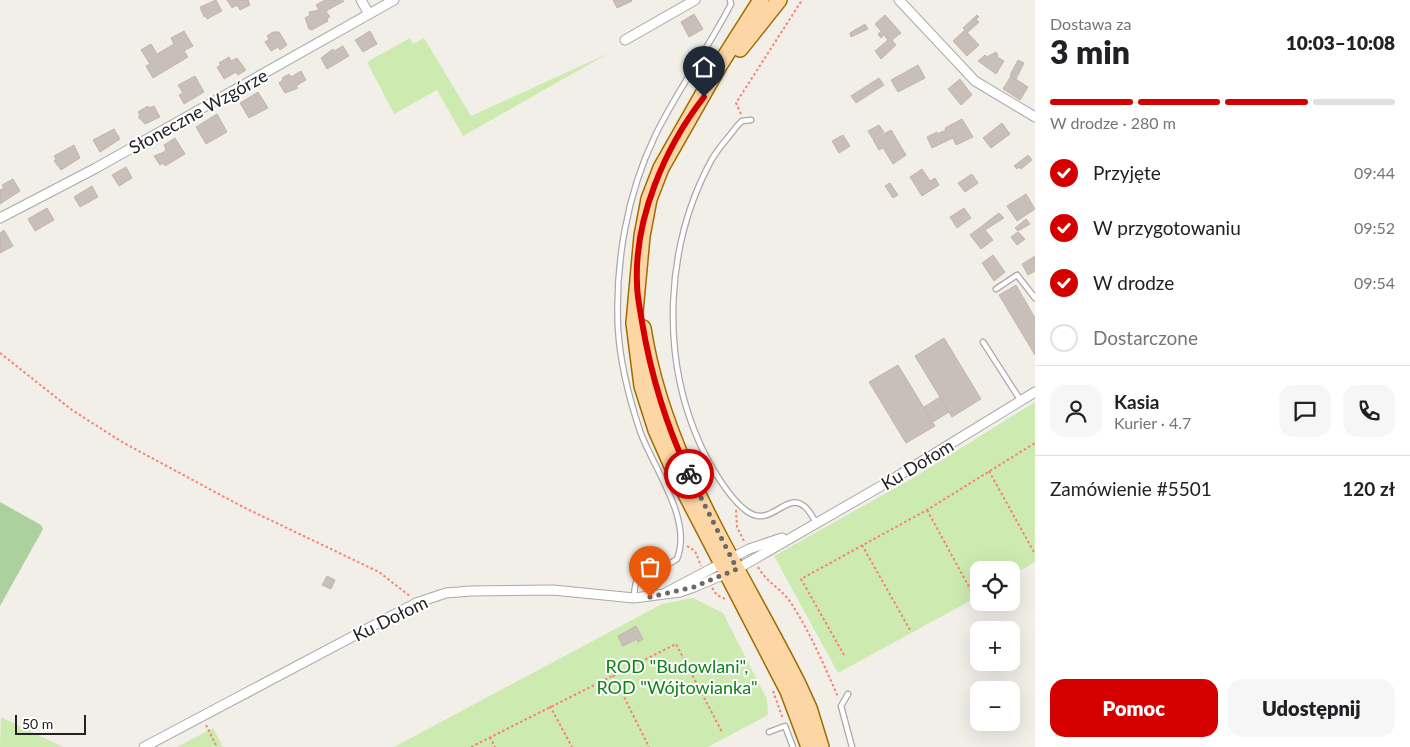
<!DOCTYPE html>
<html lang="pl">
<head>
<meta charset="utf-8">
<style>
	body { margin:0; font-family:Lato,sans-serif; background:#f6f6f6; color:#202124; height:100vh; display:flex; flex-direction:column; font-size:19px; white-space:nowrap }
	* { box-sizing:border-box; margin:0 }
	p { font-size:16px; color:#757577 }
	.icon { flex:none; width:28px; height:28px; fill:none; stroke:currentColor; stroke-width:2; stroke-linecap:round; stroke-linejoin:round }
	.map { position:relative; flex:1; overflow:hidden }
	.drawer { display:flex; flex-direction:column; background:#fff; width:375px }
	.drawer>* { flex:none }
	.tools { position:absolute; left:970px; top:561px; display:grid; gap:10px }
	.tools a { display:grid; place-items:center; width:50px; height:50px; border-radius:10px; background:#fff; box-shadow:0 5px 20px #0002; font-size:25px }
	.scale { position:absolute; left:15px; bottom:12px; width:71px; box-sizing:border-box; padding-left:5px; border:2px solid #222; border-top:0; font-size:14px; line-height:18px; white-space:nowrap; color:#222; -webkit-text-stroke:4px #fff; paint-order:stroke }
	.pin { position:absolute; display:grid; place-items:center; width:42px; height:42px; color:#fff; margin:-51px -21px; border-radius:50% 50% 50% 0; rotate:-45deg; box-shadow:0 0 5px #0007 }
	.pin .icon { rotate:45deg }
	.courier { position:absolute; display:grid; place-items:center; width:50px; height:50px; margin:-25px; border:4px solid #d40000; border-radius:50%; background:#fff; color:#222; box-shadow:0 1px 6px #0007 }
	.head em { font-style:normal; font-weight:800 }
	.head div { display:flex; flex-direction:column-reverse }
	.head { display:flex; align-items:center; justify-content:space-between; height:85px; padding:0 15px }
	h1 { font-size:32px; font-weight:800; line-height:38px }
	.bar { display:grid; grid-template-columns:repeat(4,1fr); gap:8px 5px; align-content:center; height:60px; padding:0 15px }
	.bar i { height:6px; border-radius:4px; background:#e0e0e0 }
	.bar .current { background:#d40000 }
	.bar p { grid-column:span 4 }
	.line { display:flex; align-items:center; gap:12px; padding:0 15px; border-top:1px solid #e0e0e0 }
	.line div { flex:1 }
	.round { display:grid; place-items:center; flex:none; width:52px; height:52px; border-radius:15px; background:#f6f6f6 }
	ol { padding:0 15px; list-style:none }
	li { display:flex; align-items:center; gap:15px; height:55px }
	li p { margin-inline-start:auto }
	li .icon { padding:5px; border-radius:50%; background:#d40000; color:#fff; stroke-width:4 }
	li:last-child { color:#757577 }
	li i { width:28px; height:28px; border:2px solid #e0e0e0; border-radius:50% }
	.primary-button { display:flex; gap:10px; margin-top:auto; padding:10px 15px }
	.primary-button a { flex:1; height:58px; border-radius:15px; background:#d40000; color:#fff; font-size:20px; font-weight:800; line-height:58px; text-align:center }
	.primary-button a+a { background:#f6f6f6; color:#202124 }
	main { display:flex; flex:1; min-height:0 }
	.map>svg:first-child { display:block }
</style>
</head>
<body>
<main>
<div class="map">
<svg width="1035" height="747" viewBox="0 0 1035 747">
	<rect width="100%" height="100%" fill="#f2efe9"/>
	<g fill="#cdebb0">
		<path d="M410 38 413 44 424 38 471 116 609 53 463 136 437 90 394 114 367 62Z"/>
		<path d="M1035 402V562L1011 576V570H979V596L838 673 774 556 913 478Z"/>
		<path d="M693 598 723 613 767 699 768 715 708 747H394L662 604Z"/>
		<path d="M1 717 63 747H0Z"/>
		<path d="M213 728 223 747H177Z"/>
	</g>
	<path fill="#add19e" d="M0 502 41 525 43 529 0 606Z"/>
	<g fill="#c7bfb8" stroke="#c4b6ab">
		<path d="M216 0 222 11 207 19 206 16 204 17 200 7Z"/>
		<path d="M227 0H248L250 5 240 10 237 5 232 8Z"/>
		<path d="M325 0 344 1 326 11 330 17 327 18 328 21 312 30 309 29 305 18 310 15 309 12 319 10 316 5Z"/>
		<path d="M613 0H631L632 1 617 8Z"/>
		<path d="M694 14 703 29 689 37 681 22Z"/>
		<path d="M885 15 901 33 892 40 896 45 881 59 875 51 888 40 884 35 881 38 878 34 881 31 875 24Z"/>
		<path d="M977 15 979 17 976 19 979 22 967 33 963 28Z"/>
		<path d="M865 24 868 29 851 37 850 33Z"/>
		<path d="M965 30 979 45 967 56 953 41Z"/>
		<path d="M184 31 193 46 184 51 188 57 153 78 146 66 150 64 141 50 151 44 157 54 174 44 171 38Z"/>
		<path d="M370 31 377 44 363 52 355 40Z"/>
		<path d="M273 32H279L287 45 280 50 278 47 271 51 265 42 269 39 267 36Z"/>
		<path d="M343 46 349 56 327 69 321 58 333 49 334 51Z"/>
		<path d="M996 52 998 55 997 57 1004 61 996 74 978 61 985 55 987 57Z"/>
		<path d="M229 57 231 61 237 58 246 70 238 75 236 72 224 79 217 67 221 65 219 63Z"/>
		<path d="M1018 60 1024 63 1016 79 1010 75Z"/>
		<path d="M918 65 925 78 898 92 891 80Z"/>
		<path d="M301 71 306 80 296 86 298 88 285 93 279 83 283 80 282 78 289 74 291 77Z"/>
		<path d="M195 76 204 92 184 104 179 95 183 93 178 85Z"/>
		<path d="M1011 76 1028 87 1020 100 1003 89Z"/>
		<path d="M879 78 884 85 856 103 851 96Z"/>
		<path d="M960 79 972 95 961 105 948 89Z"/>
		<path d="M258 92 268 108 249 118 240 103Z"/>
		<path d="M148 106 149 108 154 106 160 117 145 124 138 117 140 116 138 112Z"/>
		<path d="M217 114 227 132 206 144 196 127Z"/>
		<path d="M962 119 973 137 956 145 953 138 932 148 927 137 937 132V134L946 130 945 128Z"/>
		<path d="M1002 123 1010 134 991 148 983 138Z"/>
		<path d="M879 125 884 132 873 139 868 131Z"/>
		<path d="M114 129 120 139 100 152 93 140Z"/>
		<path d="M891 130 906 155 893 164 883 148 879 150 873 140Z"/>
		<path d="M843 135 850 146 839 153 832 141Z"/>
		<path d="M175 138 185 154 165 166 163 163 160 165 154 156 164 152 166 149 164 145Z"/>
		<path d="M74 145 80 158 61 170 54 161 56 159 54 156Z"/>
		<path d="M1028 155 1032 160 1021 169 1019 167 1017 169 1014 166Z"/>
		<path d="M126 167 132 178 119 186 112 175Z"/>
		<path d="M922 169 930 181 935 178 939 185 922 196 910 177Z"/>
		<path d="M972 174 978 183 965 192 958 183Z"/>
		<path d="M13 179 20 191 0 204V190L4 188 2 185Z"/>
		<path d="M890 183 898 195 893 198 885 186Z"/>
		<path d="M92 186 98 197 80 207 74 197Z"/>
		<path d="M1026 194 1035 209 1017 221 1007 206Z"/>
		<path d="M47 208 54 220 35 231 28 219Z"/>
		<path d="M964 208 971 218 957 228 950 217Z"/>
		<path d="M999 213 1004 218 985 230 993 240 981 249 970 235Z"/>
		<path d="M1026 219 1030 224 1018 231 1015 228Z"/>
		<path d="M4 230 13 246 0 253V233Z"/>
		<path d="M1018 232 1025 239 1017 245 1011 237Z"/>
		<path d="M993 255 1005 272 994 281 982 263Z"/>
		<path d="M1035 256V271L1028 275 1022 264Z"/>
		<path d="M1016 285 1035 318V355L999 295Z"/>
		<path d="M944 338 981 399 952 417 915 356Z"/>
		<path d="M898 365 935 426 906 443 869 382Z"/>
		<path d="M940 397 949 412 933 422 924 407Z"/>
		<path d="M327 576 335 580 331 589 322 585Z"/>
		<path d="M636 626 643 639 638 642 637 639 623 646 618 636Z"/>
	</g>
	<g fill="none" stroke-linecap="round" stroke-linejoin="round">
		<g stroke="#a9a9a9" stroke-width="7">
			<g id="service">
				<path d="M751 120 742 121 737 126C729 137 719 147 712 159 665 245 660 355 700 444 709 464 729 499 748 512 776 531 792 474 816 523"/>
				<path d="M996 289 1017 275 1035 298"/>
				<path d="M983 342 1021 401"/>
				<path d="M634 598C635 558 654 576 677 559 693 519 653 468 640 431 629 398 620 363 618 328 615 263 627 194 655 136 677 90 708 49 731 4L730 0"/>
				<path d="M848 694 841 706 852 747"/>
				<path d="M769 732 785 726 793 747"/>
			</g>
		</g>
		<g stroke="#a9a9a9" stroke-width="11">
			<g id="minor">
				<path d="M361 0 369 14"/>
				<path d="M899 0 975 81 1035 117"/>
				<path d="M625 40 695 0"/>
				<path d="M0 218 96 168 394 0"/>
				<path d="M667 592 749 549 782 538"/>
				<path d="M144 747 416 603 446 593 471 591 553 590 634 598 680 592 694 587 737 569 888 482 1035 392"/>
			</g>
		</g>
		<g stroke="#a06b00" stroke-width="18">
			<g id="primary">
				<path d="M761 0 719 66 661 168 649 199 642 236 634 323 642 386 656 430 676 475 788 691 809 747"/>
				<path d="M740 49 779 0"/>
				<path d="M643 328C663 458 740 568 798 684L809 708 821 747"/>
			</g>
		</g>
		<g stroke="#fa8072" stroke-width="2" stroke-dasharray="2.5 2.5" stroke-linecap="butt">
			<path d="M741 114 736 103 802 0"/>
			<path d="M0 353 72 410 122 442 243 507 379 572 411 597"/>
			<path d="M989 471 1035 554"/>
			<path d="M736 510 737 527 744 541"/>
			<path d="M927 510 974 596"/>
			<path d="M862 545 910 630"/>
			<path d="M687 546 695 551 701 566"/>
			<path d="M758 567C767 583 781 588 791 603 810 632 824 665 838 697"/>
			<path d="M712 588 717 595 727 600"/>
			<path d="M844 655 801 579 927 510 1035 443"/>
			<path d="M613 675 649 747"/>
			<path d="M773 691 783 719"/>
			<path d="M550 706 572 747"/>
			<path d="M206 725 217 747"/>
			<path d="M490 737 495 747"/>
			<path d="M471 747 676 644 722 732"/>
		</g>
		<use href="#service" stroke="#fff" stroke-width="4.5"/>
		<use href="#minor" stroke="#fff" stroke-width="9"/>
		<use href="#primary" stroke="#fcd6a4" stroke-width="15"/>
	</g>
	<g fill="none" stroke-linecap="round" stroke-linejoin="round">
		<path stroke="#6b6a68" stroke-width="5" stroke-dasharray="0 9" d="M650 597 694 587 737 569 689 474"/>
		<path stroke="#d40000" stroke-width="6" d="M689 474C666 425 651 376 642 322 640 309 637 296 637 284 634 219 665 147 704 97"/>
	</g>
	<g text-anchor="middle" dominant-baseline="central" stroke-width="4" stroke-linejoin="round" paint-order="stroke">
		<g font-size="18" fill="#222" stroke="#fff">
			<text transform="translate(198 111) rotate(-29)">Słoneczne Wzgórze</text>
			<text transform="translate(917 464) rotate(-31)">Ku Dołom</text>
			<text transform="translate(390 618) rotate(-26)">Ku Dołom</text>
		</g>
		<g font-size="18" fill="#0c8416" stroke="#fff">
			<text x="677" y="666">ROD "Budowlani",<tspan x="677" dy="21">ROD "Wójtowianka"</tspan></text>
		</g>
	</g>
</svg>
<div class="tools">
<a><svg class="icon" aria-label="locate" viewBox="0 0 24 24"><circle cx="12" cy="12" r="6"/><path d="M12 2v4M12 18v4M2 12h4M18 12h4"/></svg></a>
<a>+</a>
<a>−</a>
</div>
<div class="scale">50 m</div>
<div class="pin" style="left:650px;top:597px;background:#ea580c"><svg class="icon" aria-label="bag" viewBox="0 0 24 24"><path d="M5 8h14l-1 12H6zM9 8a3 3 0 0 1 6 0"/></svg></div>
<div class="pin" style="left:704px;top:97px;background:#1f2937"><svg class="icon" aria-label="home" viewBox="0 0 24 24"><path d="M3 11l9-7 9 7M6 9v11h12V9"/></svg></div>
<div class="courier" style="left:689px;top:474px"><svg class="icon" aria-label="bike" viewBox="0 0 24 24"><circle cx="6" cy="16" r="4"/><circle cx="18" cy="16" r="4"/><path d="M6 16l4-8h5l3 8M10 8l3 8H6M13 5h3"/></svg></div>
</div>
<section class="drawer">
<div class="head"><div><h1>3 min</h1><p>Dostawa za</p></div><em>10:03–10:08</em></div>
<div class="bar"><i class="current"></i><i class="current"></i><i class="current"></i><i></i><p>W drodze · 280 m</p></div>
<ol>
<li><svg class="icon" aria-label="check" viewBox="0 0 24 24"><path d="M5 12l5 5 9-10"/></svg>Przyjęte<p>09:44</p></li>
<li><svg class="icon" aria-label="check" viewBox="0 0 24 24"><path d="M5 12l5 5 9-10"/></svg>W przygotowaniu<p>09:52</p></li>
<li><svg class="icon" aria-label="check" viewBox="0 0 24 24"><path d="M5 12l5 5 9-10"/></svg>W drodze<p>09:54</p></li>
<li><i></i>Dostarczone</li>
</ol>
<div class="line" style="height:90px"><a class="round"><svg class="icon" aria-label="person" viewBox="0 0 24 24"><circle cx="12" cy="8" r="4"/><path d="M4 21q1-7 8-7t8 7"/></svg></a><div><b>Kasia</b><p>Kurier · 4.7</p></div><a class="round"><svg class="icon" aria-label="chat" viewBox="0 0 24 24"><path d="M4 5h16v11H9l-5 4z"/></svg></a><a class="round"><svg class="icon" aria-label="phone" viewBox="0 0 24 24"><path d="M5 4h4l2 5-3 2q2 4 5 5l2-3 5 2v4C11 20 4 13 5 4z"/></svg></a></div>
<div class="line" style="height:65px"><div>Zamówienie #5501</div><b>120 zł</b></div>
<div class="primary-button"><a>Pomoc</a><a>Udostępnij</a></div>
</section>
</main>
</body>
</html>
